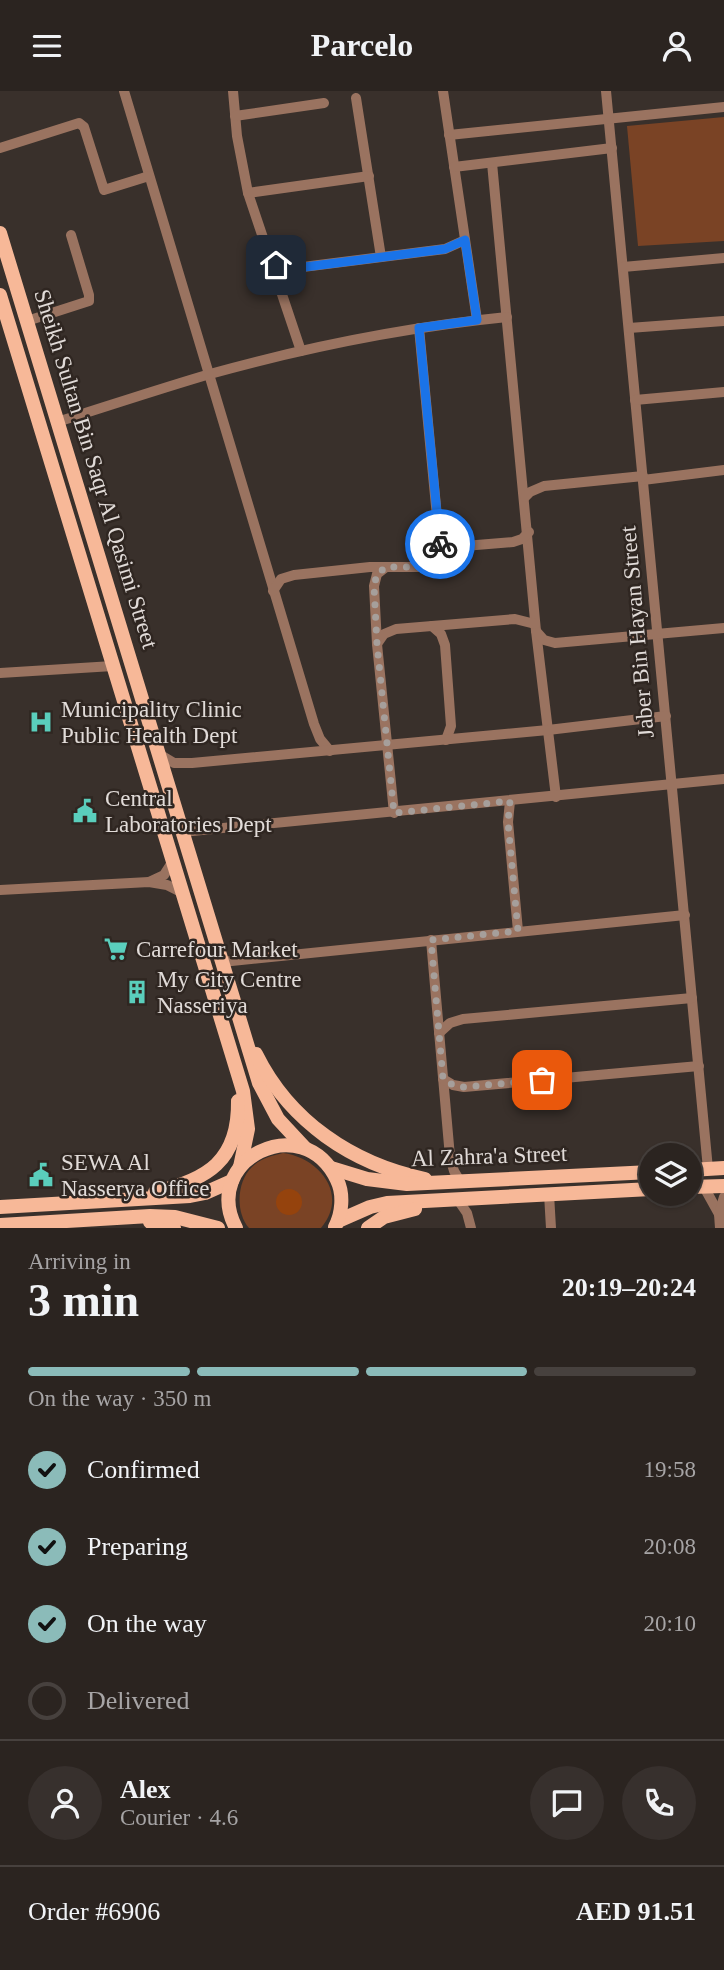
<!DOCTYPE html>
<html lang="en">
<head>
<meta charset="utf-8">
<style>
	body { margin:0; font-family:Georgia,serif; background:#37302d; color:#f1f3f6; height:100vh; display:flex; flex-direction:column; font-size:26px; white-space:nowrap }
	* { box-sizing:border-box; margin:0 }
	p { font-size:23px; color:#a6a4a5 }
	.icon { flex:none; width:38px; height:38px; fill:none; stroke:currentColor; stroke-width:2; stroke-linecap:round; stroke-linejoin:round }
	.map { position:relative; height:1137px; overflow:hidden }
	.details { display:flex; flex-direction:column; background:#2b2420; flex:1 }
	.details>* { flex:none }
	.tools { position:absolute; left:639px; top:1052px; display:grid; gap:14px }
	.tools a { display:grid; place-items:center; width:63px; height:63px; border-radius:50%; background:#2b2420; box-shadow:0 2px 5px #0004,0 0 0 2px #47413e; font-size:35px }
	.pin { position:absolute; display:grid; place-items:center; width:60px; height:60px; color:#fff; margin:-30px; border-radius:14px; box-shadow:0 4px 10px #0006 }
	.courier { position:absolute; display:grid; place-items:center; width:70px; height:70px; margin:-35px; border:5px solid #1a73e8; border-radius:50%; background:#fff; color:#222; box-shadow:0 2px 9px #0007 }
	.headline em { font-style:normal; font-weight:700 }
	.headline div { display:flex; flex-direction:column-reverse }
	.headline { display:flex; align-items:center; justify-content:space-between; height:119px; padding:0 28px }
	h1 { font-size:46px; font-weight:700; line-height:52px }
	.bar { display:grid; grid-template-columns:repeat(4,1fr); gap:10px 7px; align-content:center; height:84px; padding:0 28px }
	.bar i { height:9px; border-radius:5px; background:#47413e }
	.bar .on { background:#8bbbb9 }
	.bar p { grid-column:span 4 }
	.line { display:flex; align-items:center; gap:18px; padding:0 28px; border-top:2px solid #47413e }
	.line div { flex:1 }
	.round { display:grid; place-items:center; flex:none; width:74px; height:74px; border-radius:37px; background:#37302d }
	ol { padding:0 28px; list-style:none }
	li { display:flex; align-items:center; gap:21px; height:77px }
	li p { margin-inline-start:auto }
	li .icon { padding:7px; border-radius:50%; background:#8bbbb9; color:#111; stroke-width:4 }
	li:last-child { color:#a6a4a5 }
	li i { width:38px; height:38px; border:4px solid #47413e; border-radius:50% }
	header { display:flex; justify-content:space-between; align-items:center; height:91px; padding:0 28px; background:#2b2420; font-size:32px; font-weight:700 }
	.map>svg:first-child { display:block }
</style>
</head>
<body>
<header><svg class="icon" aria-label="menu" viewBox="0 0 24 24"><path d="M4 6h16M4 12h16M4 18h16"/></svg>Parcelo<svg class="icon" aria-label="person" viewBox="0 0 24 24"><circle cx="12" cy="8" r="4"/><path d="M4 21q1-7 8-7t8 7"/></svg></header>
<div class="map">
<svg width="724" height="1137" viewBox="0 0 724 1137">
	<rect width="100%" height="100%" fill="#39302b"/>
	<g fill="#7a4325">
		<path d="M724 26V150L638 155 627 35Z"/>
		<path d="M283 1062C320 1067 349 1104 321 1137H249C235 1121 237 1090 252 1076 261 1067 272 1065 283 1062Z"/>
	</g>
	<circle fill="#95430d" cx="289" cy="1111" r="13"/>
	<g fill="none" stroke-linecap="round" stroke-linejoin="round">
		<g stroke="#9a7360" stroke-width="10">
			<path d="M124 0 314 633 320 648 330 660"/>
			<path d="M233 0 237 45 248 102 301 260"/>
			<path d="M443 0 477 229"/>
			<path d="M606 0 708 1078"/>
			<path d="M356 7 381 166"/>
			<path d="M235 25 324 12"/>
			<path d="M449 44 724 16"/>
			<path d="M0 57 79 32 84 36 104 99 149 85"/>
			<path d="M492 72 536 540 556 706"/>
			<path d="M454 76 612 57"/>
			<path d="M248 102 369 85"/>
			<path d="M271 171 282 177H295L445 158 465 149"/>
			<path d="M623 176 724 167"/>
			<path d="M27 230 89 210V204L71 144"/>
			<path d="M629 237 724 230"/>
			<path d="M635 309 724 301"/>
			<path d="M57 331C108 315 159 298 210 283 307 256 407 236 507 226"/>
			<path d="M643 389 724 379"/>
			<path d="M525 406 530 401 544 395 643 385"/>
			<path d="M440 457 513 451 522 448 529 441"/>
			<path d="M386 476 377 483 374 495 377 553 394 722"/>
			<path d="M273 500 281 488 294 484 370 476H429L438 468 440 457 419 237"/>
			<path d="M432 535 441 543 445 554 451 635 446 649"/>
			<path d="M536 540 544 549 555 552 724 537"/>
			<path d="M377 553 384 543 396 538 515 528 535 533"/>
			<path d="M0 582 113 575"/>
			<path d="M159 663 174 672H192L548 639 666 625"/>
			<path d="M510 710 508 731 518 840"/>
			<path d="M182 741 724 688"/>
			<path d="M149 791 164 784 173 770"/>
			<path d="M0 799 149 791 167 794 183 802"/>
			<path d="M431 849 450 1066 454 1080 461 1092"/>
			<path d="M222 871 685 824"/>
			<path d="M439 942 450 932 463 928 692 907"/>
			<path d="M443 988 453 994 464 996 699 975"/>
			<path d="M704 1096 719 1123"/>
			<path d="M549 1103 551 1137"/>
			<path d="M458 1109 467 1122 471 1137"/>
			<path d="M720 1137 719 1123 724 1106"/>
		</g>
		<g stroke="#f7b898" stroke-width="14">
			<path d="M0 142 259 992 278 1028 305 1057"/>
			<path d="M0 204 243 1000 248 1038 240 1076"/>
			<path d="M256 963C289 1030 352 1073 425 1088"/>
			<path d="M331 1077 367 1088 407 1093 651 1081"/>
			<path d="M690 1079 724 1077"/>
			<path d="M690 1096 724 1095"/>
			<path d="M155 1101C207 1089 239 1070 238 1010"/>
			<path d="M0 1116 190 1105 205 1102 232 1090"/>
			<path d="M338 1130 370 1116 387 1112 651 1098"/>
			<path d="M150 1131 174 1137"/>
			<path d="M0 1134 150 1125 175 1126 218 1137"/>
			<path d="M236 1137C200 1069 303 1017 337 1089 344 1103 342 1123 335 1136"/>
			<path d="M368 1137 384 1126 415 1118"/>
		</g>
	</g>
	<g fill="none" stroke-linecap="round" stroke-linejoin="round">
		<path stroke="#a69f9b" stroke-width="7" stroke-dasharray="0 12.6" d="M440 453 439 468 429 476H386L377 483 374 495 377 553 394 722 510 710 508 731 518 840 431 849 443 988 453 994 464 996 542 989"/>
		<path stroke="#1a73e8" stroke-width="9" d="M276 174 289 178 445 158 465 149 477 229 419 237 440 453"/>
	</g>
	<defs>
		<g id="hospital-bare" transform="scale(1.89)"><path d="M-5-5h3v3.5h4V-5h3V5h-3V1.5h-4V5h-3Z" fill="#5acebc" stroke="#2f2621" stroke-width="2.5" paint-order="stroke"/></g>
		<g id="civic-bare" transform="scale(1.89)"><path d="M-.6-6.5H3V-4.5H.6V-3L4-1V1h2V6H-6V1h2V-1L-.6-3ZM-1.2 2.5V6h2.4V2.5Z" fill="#5acebc" stroke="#2f2621" stroke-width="2.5" paint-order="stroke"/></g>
		<g id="supermarket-bare" transform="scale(1.89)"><path d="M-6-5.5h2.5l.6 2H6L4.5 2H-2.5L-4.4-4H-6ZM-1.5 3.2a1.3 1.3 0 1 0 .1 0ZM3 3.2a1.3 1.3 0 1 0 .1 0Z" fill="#5acebc" stroke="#2f2621" stroke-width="2.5" paint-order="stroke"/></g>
		<g id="building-bare" transform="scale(1.89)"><path d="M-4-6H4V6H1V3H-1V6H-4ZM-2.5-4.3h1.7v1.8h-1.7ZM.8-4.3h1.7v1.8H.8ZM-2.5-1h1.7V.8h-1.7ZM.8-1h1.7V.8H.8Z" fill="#5acebc" stroke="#2f2621" stroke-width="2.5" paint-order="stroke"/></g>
	</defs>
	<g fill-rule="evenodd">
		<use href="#hospital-bare" x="41" y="631"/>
		<use href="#civic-bare" x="85" y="720"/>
		<use href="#supermarket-bare" x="116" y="858"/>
		<use href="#building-bare" x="137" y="901"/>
		<use href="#civic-bare" x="41" y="1084"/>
	</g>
	<g text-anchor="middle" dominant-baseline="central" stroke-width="5" stroke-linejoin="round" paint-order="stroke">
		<g font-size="23" fill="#e1dbd8" stroke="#2f2621">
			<text transform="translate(96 378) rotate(73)">Sheikh Sultan Bin Saqr Al Qasimi Street</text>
			<text transform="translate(637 541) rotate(-95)">Jaber Bin Hayan Street</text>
			<text transform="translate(489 1065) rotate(-2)">Al Zahra'a Street</text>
		</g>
		<g font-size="23" fill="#e1dbd8" stroke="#2f2621" text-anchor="start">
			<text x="61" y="618">Municipality Clinic<tspan x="61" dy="26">Public Health Dept</tspan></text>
			<text x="105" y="707">Central<tspan x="105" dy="26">Laboratories Dept</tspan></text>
			<text x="136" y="858">Carrefour Market</text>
			<text x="157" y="888">My City Centre<tspan x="157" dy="26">Nasseriya</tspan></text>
			<text x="61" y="1071">SEWA Al<tspan x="61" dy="26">Nasserya Office</tspan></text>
		</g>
	</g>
</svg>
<div class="tools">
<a><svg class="icon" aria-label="layers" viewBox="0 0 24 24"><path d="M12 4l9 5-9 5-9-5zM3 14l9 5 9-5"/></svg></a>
</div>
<div class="pin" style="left:542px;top:989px;background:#ea580c"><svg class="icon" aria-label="bag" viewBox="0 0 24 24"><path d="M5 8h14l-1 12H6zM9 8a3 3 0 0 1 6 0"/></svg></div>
<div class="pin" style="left:276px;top:174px;background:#1f2937"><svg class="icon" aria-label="home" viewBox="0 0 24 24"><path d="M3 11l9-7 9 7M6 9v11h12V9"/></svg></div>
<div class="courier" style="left:440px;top:453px"><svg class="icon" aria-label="bike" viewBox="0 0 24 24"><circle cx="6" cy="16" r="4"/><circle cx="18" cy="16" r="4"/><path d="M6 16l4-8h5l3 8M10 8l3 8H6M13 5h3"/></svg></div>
</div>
<section class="details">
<div class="headline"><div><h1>3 min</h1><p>Arriving in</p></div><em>20:19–20:24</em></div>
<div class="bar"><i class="on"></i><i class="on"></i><i class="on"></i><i></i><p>On the way · 350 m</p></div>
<ol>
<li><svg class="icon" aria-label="check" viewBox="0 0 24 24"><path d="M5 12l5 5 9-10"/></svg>Confirmed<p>19:58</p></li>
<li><svg class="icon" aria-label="check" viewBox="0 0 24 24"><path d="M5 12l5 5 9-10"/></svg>Preparing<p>20:08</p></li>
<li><svg class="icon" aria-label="check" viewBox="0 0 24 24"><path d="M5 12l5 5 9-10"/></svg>On the way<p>20:10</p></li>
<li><i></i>Delivered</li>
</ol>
<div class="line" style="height:126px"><a class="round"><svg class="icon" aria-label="person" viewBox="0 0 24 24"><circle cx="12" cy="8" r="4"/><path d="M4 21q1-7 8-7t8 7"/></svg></a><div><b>Alex</b><p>Courier · 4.6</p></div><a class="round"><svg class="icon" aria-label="chat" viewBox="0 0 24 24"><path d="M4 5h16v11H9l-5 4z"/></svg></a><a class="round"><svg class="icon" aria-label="phone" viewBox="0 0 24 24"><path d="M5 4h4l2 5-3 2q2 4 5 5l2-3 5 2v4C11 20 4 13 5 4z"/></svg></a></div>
<div class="line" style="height:91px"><div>Order #6906</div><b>AED 91.51</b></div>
</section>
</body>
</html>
